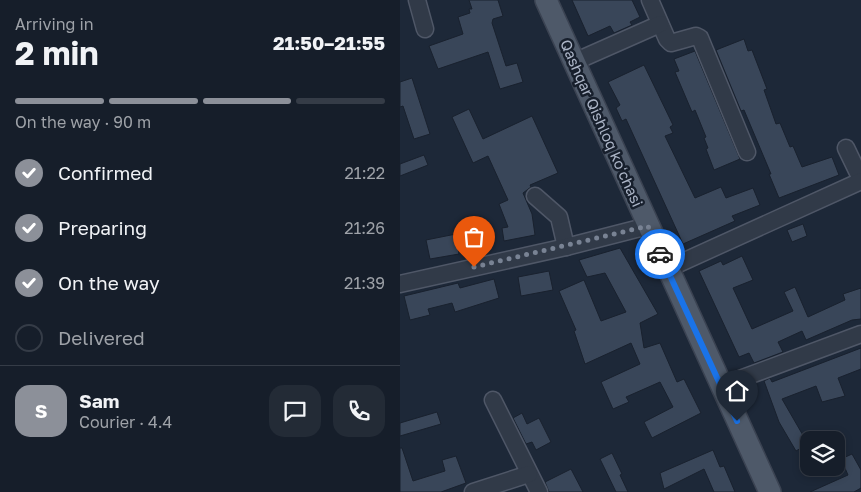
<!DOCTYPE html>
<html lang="en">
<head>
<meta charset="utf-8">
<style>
	body { margin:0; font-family:"Golos Text",sans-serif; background:#232b36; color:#f1f3f6; height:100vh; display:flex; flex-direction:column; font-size:19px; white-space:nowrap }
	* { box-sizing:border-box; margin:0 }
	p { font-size:16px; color:#9ea2a8 }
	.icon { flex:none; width:28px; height:28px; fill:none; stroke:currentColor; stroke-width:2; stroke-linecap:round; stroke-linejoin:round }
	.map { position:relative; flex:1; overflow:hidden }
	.drawer { display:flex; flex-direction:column; background:#161e2a; width:400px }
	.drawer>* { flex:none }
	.controls { position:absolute; left:400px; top:431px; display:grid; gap:10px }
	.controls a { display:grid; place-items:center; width:45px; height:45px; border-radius:10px; background:#161e2a; box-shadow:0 2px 8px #0003,0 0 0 1px #353c47; font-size:25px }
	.pin { position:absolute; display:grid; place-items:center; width:42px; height:42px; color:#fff; margin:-51px -21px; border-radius:50% 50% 50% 0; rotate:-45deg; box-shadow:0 0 5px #0007 }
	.pin .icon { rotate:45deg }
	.courier { position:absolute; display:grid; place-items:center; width:50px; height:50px; margin:-25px; border:4px solid #1a73e8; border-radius:50%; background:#fff; color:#222; box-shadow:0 1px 6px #0007 }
	.overview em { font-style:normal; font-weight:700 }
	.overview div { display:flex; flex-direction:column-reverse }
	.overview { display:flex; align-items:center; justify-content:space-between; height:85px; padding:0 15px }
	h1 { font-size:32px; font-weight:700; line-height:38px }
	.bar { display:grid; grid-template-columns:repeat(4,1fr); gap:8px 5px; align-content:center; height:60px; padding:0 15px }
	.bar i { height:6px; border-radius:4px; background:#353c47 }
	.bar .current { background:#8c9099 }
	.bar p { grid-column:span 4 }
	.line { display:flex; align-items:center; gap:12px; padding:0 15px; border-top:1px solid #353c47 }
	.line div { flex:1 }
	.round { display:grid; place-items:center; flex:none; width:52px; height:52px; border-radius:15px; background:#232b36 }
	ol { padding:0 15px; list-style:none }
	li { display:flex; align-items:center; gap:15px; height:55px }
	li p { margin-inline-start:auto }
	li .icon { padding:5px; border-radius:50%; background:#8c9099; color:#fff; stroke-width:4 }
	li:last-child { color:#9ea2a8 }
	li i { width:28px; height:28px; border:2px solid #353c47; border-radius:50% }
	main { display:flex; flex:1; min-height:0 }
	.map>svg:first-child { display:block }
</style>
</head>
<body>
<main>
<section class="drawer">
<div class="overview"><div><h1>2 min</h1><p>Arriving in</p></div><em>21:50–21:55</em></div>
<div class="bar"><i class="current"></i><i class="current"></i><i class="current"></i><i></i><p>On the way · 90 m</p></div>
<ol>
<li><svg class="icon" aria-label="check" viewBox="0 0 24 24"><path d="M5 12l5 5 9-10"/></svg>Confirmed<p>21:22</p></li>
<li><svg class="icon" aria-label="check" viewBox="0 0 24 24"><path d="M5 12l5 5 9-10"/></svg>Preparing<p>21:26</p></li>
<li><svg class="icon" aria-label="check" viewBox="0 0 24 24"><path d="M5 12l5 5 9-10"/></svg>On the way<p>21:39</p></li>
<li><i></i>Delivered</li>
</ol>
<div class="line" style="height:90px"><b class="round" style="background:#8c9099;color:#fff">S</b><div><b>Sam</b><p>Courier · 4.4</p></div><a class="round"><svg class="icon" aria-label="chat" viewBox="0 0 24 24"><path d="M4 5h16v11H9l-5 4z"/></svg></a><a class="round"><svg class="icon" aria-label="phone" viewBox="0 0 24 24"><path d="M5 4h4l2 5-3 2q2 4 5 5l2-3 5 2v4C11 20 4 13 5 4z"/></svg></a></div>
</section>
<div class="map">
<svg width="461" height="492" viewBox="0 0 461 492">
	<rect width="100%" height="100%" fill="#1d2838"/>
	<g fill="#394659" stroke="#19212e">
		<path d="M69 0H98L103 16 93 19 92 23 106 66 117 63 123 82 100 89 88 52 38 69 29 46 63 34 58 17 70 13 69 9H72Z"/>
		<path d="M172 0H232L240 17 230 22 232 25 214 33 210 26 188 36Z"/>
		<path d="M344 39 348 51 352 50 367 89 364 90 376 124 380 123 390 147 393 146 402 167 432 157 439 175 379 198 369 174H371L344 110 341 111 316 50Z"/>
		<path d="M295 51 340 159 314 170 306 149 308 148 304 138 306 137 295 110 292 112 275 72 279 71 274 59Z"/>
		<path d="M244 65 273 125 270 127 273 133 265 136 295 198 321 187 326 198 353 188 360 205 332 216 335 221 283 244 226 119 222 121 216 108 220 105 208 82Z"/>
		<path d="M12 78 30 134 14 139 3 106 0 107V82Z"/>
		<path d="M69 109 83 139 132 116 158 173 130 185 131 187 123 193 132 214 135 235 104 241 102 228 108 227 99 204 108 200 88 156 73 163 52 117Z"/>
		<path d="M24 155 28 165 0 176V164Z"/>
		<path d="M403 224 407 236 392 242 387 230Z"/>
		<path d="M56 234 59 254 30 259 26 240Z"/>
		<path d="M220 248 258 314 240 323 244 348 260 343 277 382 284 379 301 413 252 438 244 422 273 407 260 382 226 397 229 402 213 409 201 382 240 364 231 343 185 364 174 331 176 330 159 291 184 280 201 321 226 312 205 273 187 277 179 260Z"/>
		<path d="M342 256 353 280 333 288 352 329 393 311 384 292 395 287 408 317 445 300 443 294 461 288V319L452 320 406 340 402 331 378 342 383 352 354 363 349 353 339 357 299 271 321 261 323 265Z"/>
		<path d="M149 271 153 290 121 296 118 277Z"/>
		<path d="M94 279 99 298 55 312 52 303 28 309 30 315 10 320 4 296 58 283 60 288Z"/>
		<path d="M461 348V369L438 378 445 396 422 402 416 386 382 399 408 444 396 451 379 422 364 381 370 378 372 382Z"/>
		<path d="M37 412 41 424 0 436V423Z"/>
		<path d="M122 413 127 424 139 418 151 442 136 450 132 442 126 444 113 418Z"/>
		<path d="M0 448H2L13 481 45 471 42 460 56 456 66 483 41 492H0Z"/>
		<path d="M313 450 320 467 324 466 335 492H314L304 469 264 489 260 473Z"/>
		<path d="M212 453 222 474 220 475 228 492H216L200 459Z"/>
		<path d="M452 454 461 470V488L454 492H410L448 475 441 459Z"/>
		<path d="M171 469 183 492H149L145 482Z"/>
	</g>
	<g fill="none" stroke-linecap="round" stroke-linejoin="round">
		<g stroke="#4f5767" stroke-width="19">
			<g id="minor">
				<path d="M17 0 25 29"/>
				<path d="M250 0 267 39 271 43 296 36 300 38 347 152"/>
				<path d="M174 62 260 24"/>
				<path d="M446 148 461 179"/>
				<path d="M135 196 159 217 166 247"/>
				<path d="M267 269 461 181"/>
				<path d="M0 284 166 247 248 226"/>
				<path d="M321 386 461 334"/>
				<path d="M93 400 139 492"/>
				<path d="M73 492 129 474"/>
			</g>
		</g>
		<g stroke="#3b4352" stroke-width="24">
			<path id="major" d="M146 0 370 492"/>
		</g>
		<use href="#minor" stroke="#313a48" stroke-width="16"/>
		<use href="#major" stroke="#4e5969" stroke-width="21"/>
	</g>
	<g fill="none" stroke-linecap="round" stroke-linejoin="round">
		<path stroke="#798394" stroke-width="5" stroke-dasharray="0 9" d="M74 267 248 226 260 254"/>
		<path stroke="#1a73e8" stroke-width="6" d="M260 254 337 421"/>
	</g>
	<g text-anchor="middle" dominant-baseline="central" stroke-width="5" stroke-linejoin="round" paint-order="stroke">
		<g font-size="15" fill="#abb4c6" stroke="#171f2c">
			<text transform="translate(202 123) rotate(66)">Qashqar Qishloq koʻchasi</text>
		</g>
	</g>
</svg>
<div class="controls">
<a><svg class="icon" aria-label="layers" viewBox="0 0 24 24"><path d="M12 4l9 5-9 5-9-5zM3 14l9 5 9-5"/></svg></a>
</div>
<div class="pin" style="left:74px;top:267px;background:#ea580c"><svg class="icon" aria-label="bag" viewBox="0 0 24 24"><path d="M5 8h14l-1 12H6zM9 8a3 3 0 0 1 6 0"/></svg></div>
<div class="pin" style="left:337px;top:421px;background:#1f2937"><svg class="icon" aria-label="home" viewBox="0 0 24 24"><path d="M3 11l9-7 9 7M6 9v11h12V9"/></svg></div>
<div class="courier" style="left:260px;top:254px"><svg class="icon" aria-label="car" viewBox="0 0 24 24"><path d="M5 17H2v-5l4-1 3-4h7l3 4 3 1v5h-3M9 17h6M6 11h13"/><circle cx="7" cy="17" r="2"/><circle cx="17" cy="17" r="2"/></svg></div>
</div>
</main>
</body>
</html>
